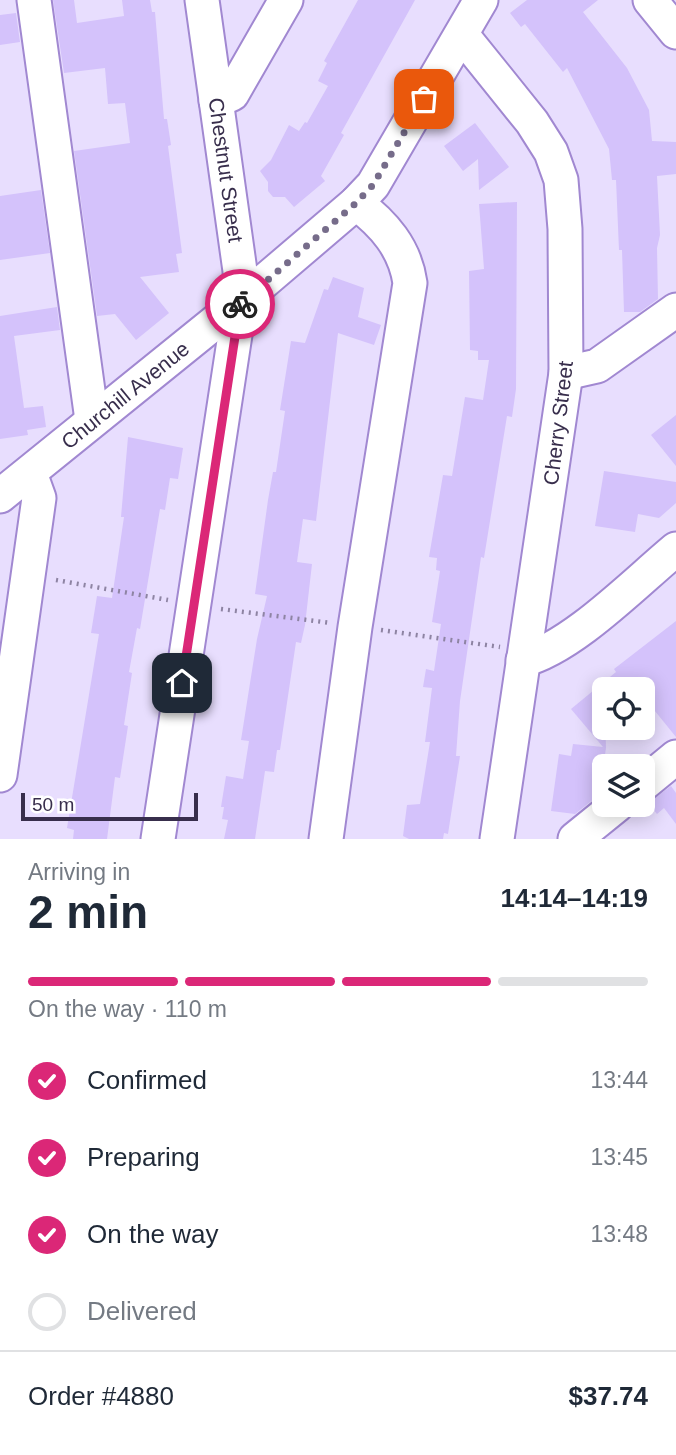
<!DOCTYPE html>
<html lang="en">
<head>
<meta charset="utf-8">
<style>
	body { margin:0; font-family:Helvetica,sans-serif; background:#f2f2f3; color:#1f2937; height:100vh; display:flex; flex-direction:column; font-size:26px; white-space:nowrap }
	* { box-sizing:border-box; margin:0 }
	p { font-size:23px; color:#747a83 }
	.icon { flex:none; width:38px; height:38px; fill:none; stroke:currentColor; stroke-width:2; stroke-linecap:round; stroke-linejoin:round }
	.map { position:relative; height:839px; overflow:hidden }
	.details { display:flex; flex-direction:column; background:#fff; flex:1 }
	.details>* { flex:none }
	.controls { position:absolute; left:592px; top:677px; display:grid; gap:14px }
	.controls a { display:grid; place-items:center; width:63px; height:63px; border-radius:10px; background:#fff; box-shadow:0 4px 18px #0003; font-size:35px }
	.scale { position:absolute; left:21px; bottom:18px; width:177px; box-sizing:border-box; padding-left:7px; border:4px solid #382e4c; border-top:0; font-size:19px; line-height:24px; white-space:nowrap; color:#382e4c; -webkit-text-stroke:5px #fff; paint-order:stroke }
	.pin { position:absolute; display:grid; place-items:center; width:60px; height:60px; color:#fff; margin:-30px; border-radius:14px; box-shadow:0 4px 10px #0006 }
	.courier { position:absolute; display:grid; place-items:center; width:70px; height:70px; margin:-35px; border:5px solid #db2777; border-radius:50%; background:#fff; color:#222; box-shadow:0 2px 9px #0007 }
	.summary em { font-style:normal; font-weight:700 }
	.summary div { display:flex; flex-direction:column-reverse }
	.summary { display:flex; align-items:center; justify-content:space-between; height:119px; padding:0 28px }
	h1 { font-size:46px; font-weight:700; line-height:52px }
	.bar { display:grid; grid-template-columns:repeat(4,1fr); gap:10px 7px; align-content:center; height:84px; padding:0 28px }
	.bar i { height:9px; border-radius:5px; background:#e0e1e3 }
	.bar .selected { background:#db2777 }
	.bar p { grid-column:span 4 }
	.line { display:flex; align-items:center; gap:18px; padding:0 28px; border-top:2px solid #e0e1e3 }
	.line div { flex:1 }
	ol { padding:0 28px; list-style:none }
	li { display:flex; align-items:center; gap:21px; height:77px }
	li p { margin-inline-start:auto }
	li .icon { padding:7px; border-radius:50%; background:#db2777; color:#fff; stroke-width:4 }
	li:last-child { color:#747a83 }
	li i { width:38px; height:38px; border:4px solid #e0e1e3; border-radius:50% }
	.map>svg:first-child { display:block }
</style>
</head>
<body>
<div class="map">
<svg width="676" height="839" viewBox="0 0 676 839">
	<rect width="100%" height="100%" fill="#e8defe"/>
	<g fill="#d4c2fb">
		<path d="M53 0H74L77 23 124 16 122 0H150L152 12H155L164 119H167L171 145 168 146 182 253 176 254 179 272 140 277 169 313 136 340 115 314 97 316 74 151 130 143 125 103 108 104 105 68 64 73Z"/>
		<path d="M358 0H415L341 133 344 135 321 176 325 181 294 207 285 197H273L268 191V182L260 171 271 160 289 125 299 131 305 122 307 123 328 86 318 81 327 63 324 61Z"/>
		<path d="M527 0H598L583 12 627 68 649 110 652 141 676 142V174L657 176 660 235 657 248 658 299 640 312H624L622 250H619L616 180H612L609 149 567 68 563 72 525 24 521 27 510 13Z"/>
		<path d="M16 13 20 42 0 45V15Z"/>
		<path d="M475 123 509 167 479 190 478 159 463 171 444 146Z"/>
		<path d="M41 190 50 253 0 260V196Z"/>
		<path d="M517 202 516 389 512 417 507 416 484 558 481 557 460 701 456 756H460L448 834 444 833 443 839H409L403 836 407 805 420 804 430 742H425L432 688 423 687 426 669 434 671 441 624 432 622 440 571 436 570 437 558 429 557 443 475 452 476 465 397 483 400 489 360H478V351L470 350 469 271 484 269 479 204Z"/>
		<path d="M333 277 364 288 358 317 381 325 374 345 338 333 316 521 303 519 297 562 312 564 305 625 301 643 296 642 280 750H277L274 772 265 771 255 839H224L228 820 222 819 224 807H221L226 776 243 779 249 741 241 740 257 639 267 596 255 594 268 500 273 472H276L285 411 280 410 291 341 305 343 324 289 328 290Z"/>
		<path d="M57 307 60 330 14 336 24 408 43 406 46 427 27 430 28 435 0 439V316Z"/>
		<path d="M676 415V466L651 435Z"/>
		<path d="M128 437 183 448 178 479 170 478 165 510 160 509 140 629 137 628 129 672 132 673 124 725 128 726 120 778 115 777 107 839H73L74 830 67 828 99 634 91 633 97 596 112 598 124 517H121Z"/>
		<path d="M604 471 676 482V503L659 518 638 514 635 532 595 526Z"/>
		<path d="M676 621V737L642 695V690H604L606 748 599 795 575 814 551 811 559 754 571 756 573 744 603 747 571 709 616 672 614 669Z"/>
		<path d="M671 786 676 793V824L664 808 657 814 648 803Z"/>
	</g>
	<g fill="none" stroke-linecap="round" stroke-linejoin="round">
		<g stroke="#a188d1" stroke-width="37">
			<g id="minor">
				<path d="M34 0 92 420"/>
				<path d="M650 0 676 32"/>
				<path d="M462 35 532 122 551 152 561 180 565 229 566 373 497 839"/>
				<path d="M216 101 232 94 286 0"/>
				<path d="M566 373 597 366 676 310"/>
				<path d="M0 496 240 302 356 203 373 185 481 0"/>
				<path d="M523 660C572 648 636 582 676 549"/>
				<path d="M0 775 39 498 30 473"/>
				<path d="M642 785 676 757"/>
				<path d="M158 839 240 302V271L202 0"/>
				<path d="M326 839 355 627 410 283C405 248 384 224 356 203"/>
				<path d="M575 839 617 805"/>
			</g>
		</g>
		<g stroke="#8e84a3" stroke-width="4.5" stroke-dasharray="2 5" stroke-linecap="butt">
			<path d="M56 580 168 600"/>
			<path d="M221 609 331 623"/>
			<path d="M381 630 500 647"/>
		</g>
		<use href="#minor" stroke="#fff" stroke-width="33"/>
	</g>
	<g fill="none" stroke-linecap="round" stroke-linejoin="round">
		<path stroke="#766c8a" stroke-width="7" stroke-dasharray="0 12.6" d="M240 304 356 203 373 185 424 99"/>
		<path stroke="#db2777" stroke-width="9" d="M182 683 240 304"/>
	</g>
	<g text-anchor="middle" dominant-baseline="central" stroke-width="6" stroke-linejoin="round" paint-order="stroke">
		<g font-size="21" fill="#382e4c" stroke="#fff">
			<text transform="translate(226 170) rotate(82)">Chestnut Street</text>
			<text transform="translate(125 395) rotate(-39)">Churchill Avenue</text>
			<text transform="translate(558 423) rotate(-83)">Cherry Street</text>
		</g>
	</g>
</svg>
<div class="controls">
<a><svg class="icon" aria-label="locate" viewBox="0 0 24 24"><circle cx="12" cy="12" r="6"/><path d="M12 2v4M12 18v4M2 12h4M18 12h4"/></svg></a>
<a><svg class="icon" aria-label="layers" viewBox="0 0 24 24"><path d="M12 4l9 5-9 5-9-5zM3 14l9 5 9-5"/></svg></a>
</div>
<div class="scale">50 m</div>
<div class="pin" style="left:424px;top:99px;background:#ea580c"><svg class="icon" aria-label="bag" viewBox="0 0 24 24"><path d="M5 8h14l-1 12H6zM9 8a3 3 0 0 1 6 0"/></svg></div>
<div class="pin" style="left:182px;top:683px;background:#1f2937"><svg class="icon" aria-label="home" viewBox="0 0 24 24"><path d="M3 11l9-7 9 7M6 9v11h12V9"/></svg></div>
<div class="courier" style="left:240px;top:304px"><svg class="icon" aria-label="bike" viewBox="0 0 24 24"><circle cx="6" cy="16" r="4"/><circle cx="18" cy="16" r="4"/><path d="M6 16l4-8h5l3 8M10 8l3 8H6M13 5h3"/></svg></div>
</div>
<section class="details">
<div class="summary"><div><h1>2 min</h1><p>Arriving in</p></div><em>14:14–14:19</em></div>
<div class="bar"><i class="selected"></i><i class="selected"></i><i class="selected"></i><i></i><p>On the way · 110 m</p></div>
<ol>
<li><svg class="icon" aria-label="check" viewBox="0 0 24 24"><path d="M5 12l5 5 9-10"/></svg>Confirmed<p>13:44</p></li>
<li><svg class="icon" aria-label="check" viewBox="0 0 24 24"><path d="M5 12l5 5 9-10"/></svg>Preparing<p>13:45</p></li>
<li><svg class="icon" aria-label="check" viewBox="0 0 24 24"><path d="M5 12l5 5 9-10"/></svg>On the way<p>13:48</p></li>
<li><i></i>Delivered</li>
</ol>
<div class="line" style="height:91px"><div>Order #4880</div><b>$37.74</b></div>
</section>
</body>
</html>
